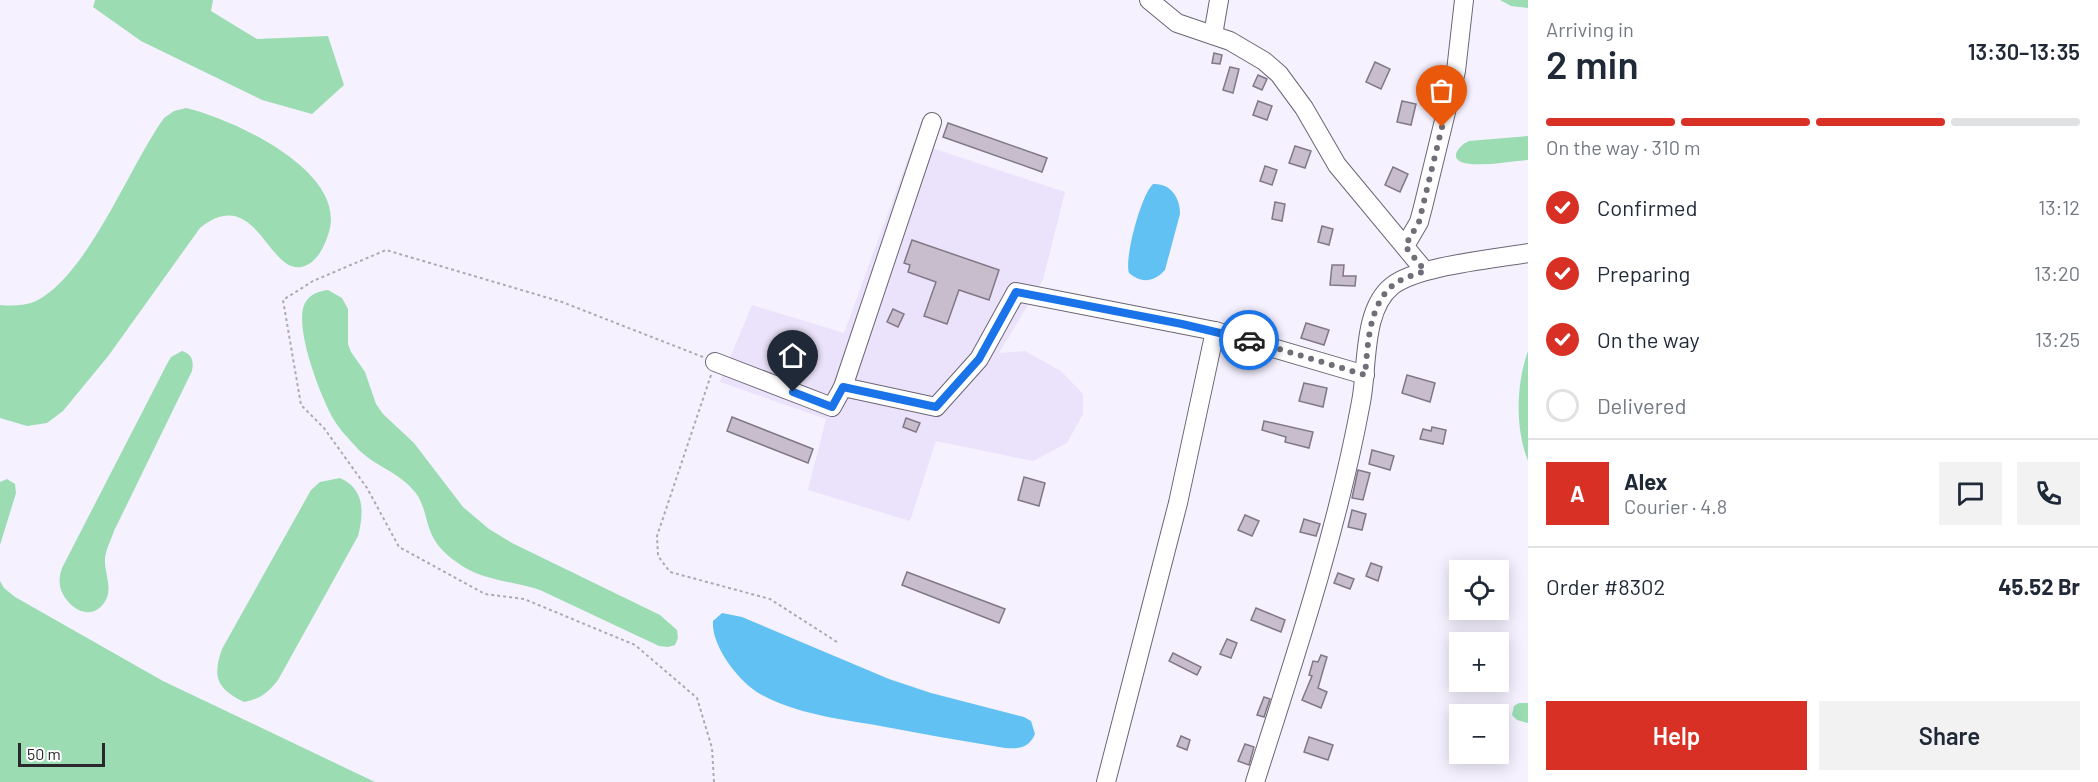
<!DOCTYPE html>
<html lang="en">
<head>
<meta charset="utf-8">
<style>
	body { margin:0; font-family:Barlow,sans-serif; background:#f2f2f3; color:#1f2937; height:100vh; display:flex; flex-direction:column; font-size:22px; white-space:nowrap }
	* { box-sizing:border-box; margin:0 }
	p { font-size:20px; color:#747a83 }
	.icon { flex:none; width:33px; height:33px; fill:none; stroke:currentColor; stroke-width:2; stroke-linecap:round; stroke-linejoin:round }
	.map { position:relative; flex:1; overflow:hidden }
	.panel { display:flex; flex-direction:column; background:#fff; width:570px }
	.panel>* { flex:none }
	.tools { position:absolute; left:1449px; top:560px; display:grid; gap:12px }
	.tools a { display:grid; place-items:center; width:60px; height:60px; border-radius:0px; background:#fff; box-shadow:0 3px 15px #0003; font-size:30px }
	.scale { position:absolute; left:18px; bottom:15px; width:87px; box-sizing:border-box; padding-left:6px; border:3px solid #2a272e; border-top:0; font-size:16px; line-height:21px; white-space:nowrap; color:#2a272e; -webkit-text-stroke:4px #fff; paint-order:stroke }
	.pin { position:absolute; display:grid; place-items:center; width:51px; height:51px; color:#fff; margin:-62px -26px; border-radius:50% 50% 50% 0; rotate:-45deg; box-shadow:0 0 6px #0007 }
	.pin .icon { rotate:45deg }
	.courier { position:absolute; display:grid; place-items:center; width:60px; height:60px; margin:-30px; border:4px solid #1a73e8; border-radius:50%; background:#fff; color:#222; box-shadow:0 2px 8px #0007 }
	.head em { font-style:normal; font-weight:600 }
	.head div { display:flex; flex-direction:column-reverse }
	.head { display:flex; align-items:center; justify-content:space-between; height:102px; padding:0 18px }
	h1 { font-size:39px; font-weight:600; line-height:45px }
	.bar { display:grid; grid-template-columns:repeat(4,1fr); gap:9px 6px; align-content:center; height:72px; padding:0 18px }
	.bar i { height:8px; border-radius:4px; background:#e0e1e3 }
	.bar .current { background:#d93025 }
	.bar p { grid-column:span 4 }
	.line { display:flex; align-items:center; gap:15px; padding:0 18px; border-top:2px solid #e0e1e3 }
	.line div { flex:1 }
	.round { display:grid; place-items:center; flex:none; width:63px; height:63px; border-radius:0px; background:#f2f2f3 }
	ol { padding:0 18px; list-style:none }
	li { display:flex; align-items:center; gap:18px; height:66px }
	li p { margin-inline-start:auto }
	li .icon { padding:6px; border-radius:50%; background:#d93025; color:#fff; stroke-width:4 }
	li:last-child { color:#747a83 }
	li i { width:33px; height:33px; border:3px solid #e0e1e3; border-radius:50% }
	.primary-button { display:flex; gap:12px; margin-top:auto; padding:12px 18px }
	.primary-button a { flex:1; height:69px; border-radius:0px; background:#d93025; color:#fff; font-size:24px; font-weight:600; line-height:69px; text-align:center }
	.primary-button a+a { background:#f2f2f3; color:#1f2937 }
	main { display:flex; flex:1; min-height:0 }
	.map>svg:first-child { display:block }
</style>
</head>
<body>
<main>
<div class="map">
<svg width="1528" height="782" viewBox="0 0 1528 782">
	<rect width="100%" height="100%" fill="#f5f1ff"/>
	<path fill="#ebe3fb" d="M914 142 1065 192 1043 280 999 353 1025 351 1061 371 1083 394V414L1067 443 1033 461 936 441 910 521 808 490 826 419 720 382 752 305 844 333Z"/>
	<g fill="#9bdcb3">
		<path d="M95 0H213L211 11 257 39 328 36 344 85 312 114 262 100 141 41 93 7Z"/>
		<path d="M1500 0H1528V8L1511 6Z"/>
		<path d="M186 108C233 119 347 171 329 232 325 245 319 259 307 265 269 284 259 181 200 228L109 355 63 411 47 423 27 426 0 418V305C12 306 25 306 36 301 88 275 129 167 164 118L174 111Z"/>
		<path d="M1528 136V160C1510 161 1481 167 1464 163 1448 159 1459 145 1469 141Z"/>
		<path d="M328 290 342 298 348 309V344L351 352 365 372 376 404 383 414 414 443 463 507 489 529 512 543 660 615 677 630 678 638 675 645 668 647 659 646 540 590C510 580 480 581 455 561 447 555 438 547 433 537 425 522 426 506 415 492 399 472 374 466 357 448 349 439 340 430 334 420 321 398 293 326 305 303 310 294 319 291 328 290Z"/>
		<path d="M182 351C192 354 194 361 192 371L114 531C111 540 106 549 105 558 104 574 114 589 104 603 89 624 64 605 60 586 59 579 60 574 62 568L167 364 171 357Z"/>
		<path d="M1528 351V461C1515 428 1516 384 1528 351Z"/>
		<path d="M340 478C365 489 364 513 358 536L278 680C268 693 260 699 244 702 217 689 212 677 222 649L311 490 320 482Z"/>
		<path d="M7 479 15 484 16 493 0 545V482Z"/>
		<path d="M0 581 4 588 15 597 163 681 375 782H0Z"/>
		<path d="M1519 703H1528V723L1517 720 1512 715 1514 706Z"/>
	</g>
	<g fill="#62c1f3">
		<path d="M1153 184C1171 183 1180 198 1180 214L1165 270C1154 282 1142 284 1129 273 1124 258 1141 195 1153 184Z"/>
		<path d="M722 613 742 617 889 679 931 693 1024 717 1031 721 1035 734C1029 748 1019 749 1005 748 962 741 918 733 875 725 837 719 794 713 760 694 739 682 711 646 713 621Z"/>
	</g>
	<g fill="#c7bdcd" stroke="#817887" stroke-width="1.5">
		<path d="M1214 53 1222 55 1220 64 1212 63Z"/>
		<path d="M1375 62 1390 69 1381 89 1366 82Z"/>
		<path d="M1230 67 1239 69 1233 93 1223 90Z"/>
		<path d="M1258 75 1267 79 1262 90 1253 86Z"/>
		<path d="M1258 101 1272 106 1267 120 1253 115Z"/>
		<path d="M1402 101 1416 104 1411 125 1397 122Z"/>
		<path d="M948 123 1047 158 1042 172 943 137Z"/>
		<path d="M1295 146 1311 151 1305 168 1289 163Z"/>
		<path d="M1265 166 1277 170 1272 185 1260 181Z"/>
		<path d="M1393 167 1408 174 1400 192 1385 185Z"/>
		<path d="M1275 202 1285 204 1282 221 1272 219Z"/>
		<path d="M1322 226 1333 229 1329 245 1318 242Z"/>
		<path d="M912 240 999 270 989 300 959 290 947 324 924 316 936 282 908 272 910 265 904 263Z"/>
		<path d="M1332 265H1344L1343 276H1356L1355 286 1330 285Z"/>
		<path d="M893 309 904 314 898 327 887 322Z"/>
		<path d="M1306 323 1329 330 1324 345 1301 338Z"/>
		<path d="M1407 375 1435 383 1430 402 1402 393Z"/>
		<path d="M1304 383 1327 388 1323 407 1299 401Z"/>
		<path d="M732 417 813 449 808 463 727 431Z"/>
		<path d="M906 418 920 423 916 432 903 427Z"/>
		<path d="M1264 421 1313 432 1309 448 1285 442 1286 437 1262 430Z"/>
		<path d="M1432 427 1446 430 1443 444 1420 439 1423 429 1431 431Z"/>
		<path d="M1372 450 1394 456 1390 470 1369 464Z"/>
		<path d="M1358 470 1370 473 1363 500 1352 498Z"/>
		<path d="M1024 477 1045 483 1039 506 1018 500Z"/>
		<path d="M1352 510 1366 514 1362 530 1348 527Z"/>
		<path d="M1245 515 1259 521 1252 536 1238 530Z"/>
		<path d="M1304 519 1320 524 1316 536 1300 532Z"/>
		<path d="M1371 563 1382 567 1378 581 1366 576Z"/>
		<path d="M907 572 1005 609 999 623 902 585Z"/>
		<path d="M1338 573 1354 579 1350 589 1334 583Z"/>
		<path d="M1256 608 1285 620 1281 632 1251 620Z"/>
		<path d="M1227 639 1237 643 1231 658 1220 654Z"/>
		<path d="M1173 653 1201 667 1197 675 1169 661Z"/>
		<path d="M1321 655 1327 657 1318 688 1327 692 1321 708 1302 700 1312 676 1309 675 1313 661 1318 662Z"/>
		<path d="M1264 697 1270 699 1264 717 1257 715Z"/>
		<path d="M1181 736 1190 740 1187 750 1177 746Z"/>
		<path d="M1309 737 1333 745 1328 760 1304 752Z"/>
		<path d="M1245 744 1254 747 1249 765 1238 761Z"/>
	</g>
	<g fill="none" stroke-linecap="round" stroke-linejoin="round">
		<g stroke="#6b6574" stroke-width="20">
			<g id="minor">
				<path d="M1149 0 1177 23 1230 41 1264 61 1279 74 1304 108 1337 165 1425 271"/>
				<path d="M1213 35 1219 0"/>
				<path d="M1405 246 1419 222 1423 207 1456 71 1464 0"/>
				<path d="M715 362 832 407 843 387 936 407 979 359 1016 292 1215 331 1365 375"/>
				<path d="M843 387 932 122"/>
				<path d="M1106 782 1178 503 1215 331"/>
				<path d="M1255 782C1295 657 1337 532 1361 402 1368 367 1362 310 1392 286 1417 266 1494 259 1528 253"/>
			</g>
		</g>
		<g stroke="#ada9b4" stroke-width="2" stroke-dasharray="3 3" stroke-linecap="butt">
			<path d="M703 357 562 302 386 250 313 281 283 300 301 405 324 428 367 488 399 547 485 594 524 599 635 645 697 698 712 748 714 782"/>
			<path d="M711 375 657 536 658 556 670 572 770 599 837 642"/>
		</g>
		<use href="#minor" stroke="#fff" stroke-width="18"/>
	</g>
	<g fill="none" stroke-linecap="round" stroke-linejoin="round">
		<path stroke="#716e77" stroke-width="6" stroke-dasharray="0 10.8" d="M1249 340 1365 375C1368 346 1368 308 1391 287 1401 278 1414 275 1425 271L1405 246 1419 222 1442 127"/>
		<path stroke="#1a73e8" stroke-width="8" d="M793 392 832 407 843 387 936 407 979 359 1016 292 1182 324 1249 340"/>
	</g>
</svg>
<div class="tools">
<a><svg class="icon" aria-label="locate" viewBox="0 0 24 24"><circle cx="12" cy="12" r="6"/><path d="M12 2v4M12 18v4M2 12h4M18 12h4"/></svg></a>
<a>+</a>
<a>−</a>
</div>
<div class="scale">50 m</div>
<div class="pin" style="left:1442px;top:127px;background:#ea580c"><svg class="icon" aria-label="bag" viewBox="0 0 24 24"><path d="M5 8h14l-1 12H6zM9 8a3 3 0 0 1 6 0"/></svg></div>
<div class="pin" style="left:793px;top:392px;background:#1f2937"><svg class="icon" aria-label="home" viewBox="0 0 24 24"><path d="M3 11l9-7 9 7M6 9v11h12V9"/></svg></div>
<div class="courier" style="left:1249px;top:340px"><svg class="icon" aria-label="car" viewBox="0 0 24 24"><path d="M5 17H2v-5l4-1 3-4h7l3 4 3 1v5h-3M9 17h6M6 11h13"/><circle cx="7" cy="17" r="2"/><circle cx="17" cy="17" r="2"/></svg></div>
</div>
<section class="panel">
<div class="head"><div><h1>2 min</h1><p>Arriving in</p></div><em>13:30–13:35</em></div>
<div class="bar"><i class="current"></i><i class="current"></i><i class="current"></i><i></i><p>On the way · 310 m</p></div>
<ol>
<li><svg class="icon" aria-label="check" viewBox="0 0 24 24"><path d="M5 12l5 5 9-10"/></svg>Confirmed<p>13:12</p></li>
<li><svg class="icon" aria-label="check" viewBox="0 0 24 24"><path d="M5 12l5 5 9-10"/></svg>Preparing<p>13:20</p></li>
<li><svg class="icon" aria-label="check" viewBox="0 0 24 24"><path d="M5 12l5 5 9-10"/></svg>On the way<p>13:25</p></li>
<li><i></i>Delivered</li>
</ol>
<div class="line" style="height:108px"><b class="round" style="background:#d93025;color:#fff">A</b><div><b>Alex</b><p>Courier · 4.8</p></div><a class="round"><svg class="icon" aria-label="chat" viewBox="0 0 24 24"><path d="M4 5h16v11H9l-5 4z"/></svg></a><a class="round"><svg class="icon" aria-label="phone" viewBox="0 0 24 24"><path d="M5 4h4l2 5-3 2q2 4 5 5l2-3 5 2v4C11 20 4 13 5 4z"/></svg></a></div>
<div class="line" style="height:78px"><div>Order #8302</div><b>45.52 Br</b></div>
<div class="primary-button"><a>Help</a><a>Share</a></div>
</section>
</main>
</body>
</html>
